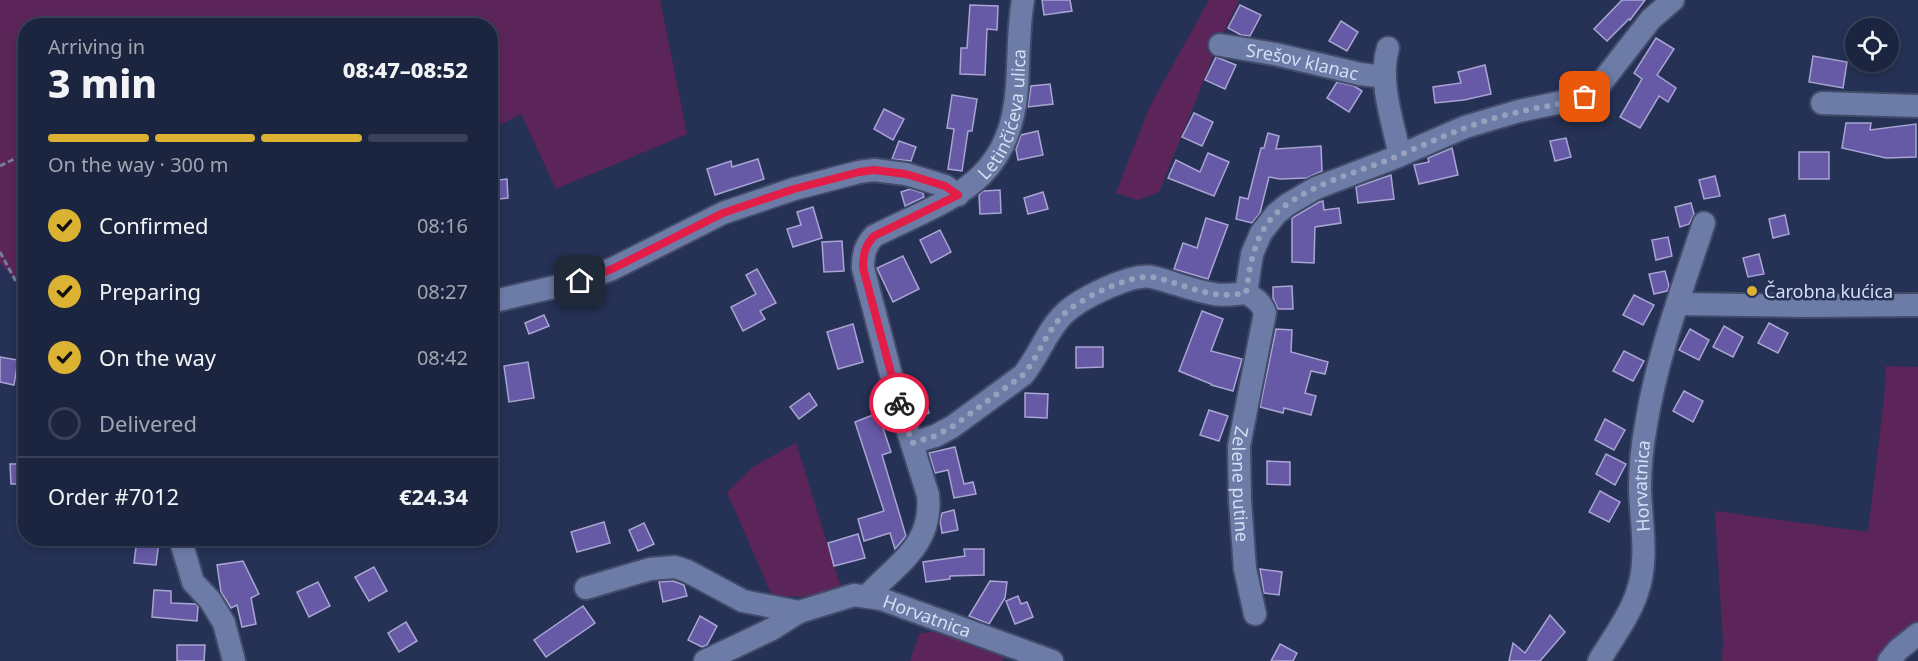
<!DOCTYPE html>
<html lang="en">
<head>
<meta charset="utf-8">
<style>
	body { margin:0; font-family:"Noto Sans",sans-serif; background:#29314b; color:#f1f3f6; height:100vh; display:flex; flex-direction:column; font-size:22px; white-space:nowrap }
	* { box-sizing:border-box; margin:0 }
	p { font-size:20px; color:#a0a5b1 }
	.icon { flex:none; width:33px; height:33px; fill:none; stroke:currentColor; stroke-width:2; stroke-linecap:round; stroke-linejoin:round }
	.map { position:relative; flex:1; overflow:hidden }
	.panel { position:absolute; left:18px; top:18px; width:480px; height:528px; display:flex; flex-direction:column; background:#1c2540; border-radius:24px; box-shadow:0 3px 9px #0003,0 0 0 2px #3a4259 }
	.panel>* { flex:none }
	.fabs { position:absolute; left:1845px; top:18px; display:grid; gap:12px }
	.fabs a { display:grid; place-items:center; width:54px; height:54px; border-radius:50%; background:#1c2540; box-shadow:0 3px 9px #0003,0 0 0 2px #3a4259; font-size:30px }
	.pin { position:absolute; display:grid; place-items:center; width:51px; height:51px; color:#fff; margin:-26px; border-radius:12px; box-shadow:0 3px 9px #0006 }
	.courier { position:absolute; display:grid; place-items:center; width:60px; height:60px; margin:-30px; border:4px solid #e11d48; border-radius:50%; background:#fff; color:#222; box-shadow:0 2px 8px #0007 }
	.overview em { font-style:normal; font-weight:800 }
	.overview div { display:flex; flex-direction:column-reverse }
	.overview { display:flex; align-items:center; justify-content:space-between; height:102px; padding:0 30px }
	h1 { font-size:39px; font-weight:800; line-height:45px }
	.bar { display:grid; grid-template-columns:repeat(4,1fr); gap:9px 6px; align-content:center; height:72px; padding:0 30px }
	.bar i { height:8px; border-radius:4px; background:#3a4259 }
	.bar .on { background:#dcb233 }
	.bar p { grid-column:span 4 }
	.line { display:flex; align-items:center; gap:15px; padding:0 30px; border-top:2px solid #3a4259 }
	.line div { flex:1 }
	ol { padding:0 30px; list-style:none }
	li { display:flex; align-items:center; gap:18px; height:66px }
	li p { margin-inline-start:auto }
	li .icon { padding:6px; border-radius:50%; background:#dcb233; color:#111; stroke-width:4 }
	li:last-child { color:#a0a5b1 }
	li i { width:33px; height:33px; border:3px solid #3a4259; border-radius:50% }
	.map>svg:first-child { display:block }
</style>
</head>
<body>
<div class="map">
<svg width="1918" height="661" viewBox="0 0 1918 661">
	<rect width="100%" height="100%" fill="#253155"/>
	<g fill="#5b2559">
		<path d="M0 0H660L687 134 556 189 521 114 491 129 490 26H26L25 291 0 263Z"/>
		<path d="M1209 0H1239L1217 47 1159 192 1138 200 1116 193 1149 108Z"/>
		<path d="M1886 366 1918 367V636L1879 661H1722L1723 643 1715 511 1868 532 1885 390Z"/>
		<path d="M796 443 842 591 817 597 772 596 727 492 754 466Z"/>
		<path d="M944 629 1009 651 1002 661H910L919 634Z"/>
	</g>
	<g fill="#665aa6" stroke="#a9a5d3" stroke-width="1.5">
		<path d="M1042 0H1070L1072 11 1044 15Z"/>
		<path d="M1622 0H1645L1630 20 1629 19 1607 41 1594 29Z"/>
		<path d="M970 5 998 6 997 30 987 29 985 75 960 74 961 48H967Z"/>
		<path d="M1240 5 1261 15 1250 36 1241 35 1228 28Z"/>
		<path d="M1341 21 1358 32 1347 51 1329 41Z"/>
		<path d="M1656 38 1674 49 1657 75 1676 88 1668 102 1659 96 1640 128 1620 117 1642 79 1634 73Z"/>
		<path d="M1813 56 1847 62 1843 88 1809 82Z"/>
		<path d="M1216 57 1236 65 1225 89 1205 80Z"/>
		<path d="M1485 65 1491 94 1464 100 1435 103 1433 87 1461 83 1458 72Z"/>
		<path d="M1337 82 1354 86 1362 91 1349 112 1327 98Z"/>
		<path d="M1050 84 1053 104 1028 107 1031 86Z"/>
		<path d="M952 95 977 99 972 131H968L962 171 948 169 954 129 947 128Z"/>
		<path d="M884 109 904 119 893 140 874 129Z"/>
		<path d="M1194 113 1213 122 1202 146 1182 137Z"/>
		<path d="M1846 123H1871L1870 130 1916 124V157L1886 158 1842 148Z"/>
		<path d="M1038 131 1043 155 1018 160 1016 149 1021 135Z"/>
		<path d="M1268 133 1279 136 1276 149 1321 146 1322 171 1307 178 1280 179 1269 177 1260 213 1252 223 1236 219 1240 197 1248 199 1261 148H1264Z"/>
		<path d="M1566 138 1571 157 1555 161 1550 141Z"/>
		<path d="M899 141 916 147 911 161 892 159Z"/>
		<path d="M1452 148 1458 175 1419 184 1414 165 1429 162 1428 158Z"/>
		<rect x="1799" y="152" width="30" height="27"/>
		<path d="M1208 153 1229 162 1214 196 1168 178 1176 160 1200 172Z"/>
		<path d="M758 159 764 179 715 195 707 169 731 161 732 167Z"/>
		<path d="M1391 175 1394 199 1358 203 1356 187Z"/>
		<path d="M1715 176 1720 196 1704 199 1699 180Z"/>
		<path d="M507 179 508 198 490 200V181Z"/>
		<path d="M910 189 923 193 924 197 905 206 901 192Z"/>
		<path d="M1000 190 1001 213 980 214 979 195 983 191Z"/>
		<path d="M1043 192 1048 209 1028 214 1024 198Z"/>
		<path d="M1323 201 1324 210 1339 208 1341 223 1315 227 1314 263 1292 262V218L1319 202Z"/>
		<path d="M1691 203 1694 214 1689 224 1680 227 1675 207Z"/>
		<path d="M813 207 822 238 793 247 787 229 801 225 797 212Z"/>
		<path d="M1785 215 1789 234 1773 238 1769 219Z"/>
		<path d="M1206 218 1228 225 1208 279 1174 269 1183 243 1197 248Z"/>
		<path d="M940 230 951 252 931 263 920 240Z"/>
		<path d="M1668 237 1672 256 1656 260 1652 240Z"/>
		<path d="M842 241 844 271 824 272 822 242Z"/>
		<path d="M1759 254 1764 274 1748 277 1743 258Z"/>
		<path d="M903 256 919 289 893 302 877 268Z"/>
		<path d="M757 269 776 303 760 311 765 319 743 331 731 307 756 294 746 275Z"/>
		<path d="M1665 271 1669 286 1667 291 1654 294 1649 274Z"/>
		<path d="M1292 286 1293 309H1278L1273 298V287Z"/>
		<path d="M1634 295 1654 305 1643 325 1623 315Z"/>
		<path d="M1202 311 1223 319 1211 351 1242 359 1233 391 1211 385V384L1179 371Z"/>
		<path d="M544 315 549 326 529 334 525 323Z"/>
		<path d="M1769 323 1788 333 1778 353 1758 343Z"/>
		<path d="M853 324 863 362 838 369 827 332Z"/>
		<path d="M1724 326 1743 337 1733 357 1713 347Z"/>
		<path d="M1276 329 1292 330 1291 352 1328 362 1325 374 1311 371 1305 393 1316 396 1311 415 1284 408 1283 413 1260 407Z"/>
		<path d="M1690 329 1709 340 1699 360 1679 350Z"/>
		<path d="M1076 347H1103V367L1076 368Z"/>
		<path d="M1624 351 1644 361 1633 381 1613 371Z"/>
		<path d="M0 357 18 360 14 385 0 382Z"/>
		<path d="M528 362 534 398 509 402 504 366Z"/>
		<path d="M920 384 929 413 918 417 908 387Z"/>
		<path d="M1684 391 1703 401 1693 422 1673 411Z"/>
		<path d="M809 393 817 405 799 419 790 407Z"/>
		<path d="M1025 393 1048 394 1047 418 1025 417Z"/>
		<path d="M1209 410 1228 416 1219 441 1200 435Z"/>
		<path d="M878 413 891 452 882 455 906 536 895 549 890 533 864 541 858 519 884 511 855 422Z"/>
		<path d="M1605 419 1625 430 1614 450 1595 440Z"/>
		<path d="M955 447 964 484 973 482 976 494 954 498 948 470 935 473 929 453Z"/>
		<path d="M1606 454 1626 464 1615 485 1596 474Z"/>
		<path d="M1267 461 1290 462V485L1267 484Z"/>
		<path d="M10 464H26V484H11Z"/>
		<path d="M1600 491 1620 502 1609 522 1589 512Z"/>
		<path d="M954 510 958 530 942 533 940 521 942 513Z"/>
		<path d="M604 522 610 543 577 552 571 532Z"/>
		<path d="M644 523 654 544 638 551 629 530Z"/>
		<path d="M858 534 865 558 834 566 828 543Z"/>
		<path d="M137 539 159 542 156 565 134 563Z"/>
		<path d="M964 549H984V575L950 576V579L926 582 923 562 965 556Z"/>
		<path d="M243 561 259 594 251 598 256 624 242 627 237 605 231 608 221 592 217 565Z"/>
		<path d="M374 567 387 591 369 601 355 577Z"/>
		<path d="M1260 569 1282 572 1279 595 1264 593Z"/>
		<path d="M673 581 684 585 687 596 663 602 659 582Z"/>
		<path d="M990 581 1007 582 1005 598 989 624 969 616Z"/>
		<path d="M318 582 330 606 309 617 297 592Z"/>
		<path d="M154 590 171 591V603L196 604 198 607 197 621 152 617Z"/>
		<path d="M1018 596 1021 604 1027 602 1033 617 1015 624 1006 601Z"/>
		<path d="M583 606 595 623 546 657 534 640Z"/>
		<path d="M1550 615 1565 632 1540 661H1509L1513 643 1525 653Z"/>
		<path d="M700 616 717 626 707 645 702 647 688 640Z"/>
		<path d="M406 622 417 641 399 652 388 633Z"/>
		<path d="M1280 644 1297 653 1293 661H1271Z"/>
		<path d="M177 645H205L204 661H177Z"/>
	</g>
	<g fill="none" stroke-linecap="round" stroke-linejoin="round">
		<g stroke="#424b6a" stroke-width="26">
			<g id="minor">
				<path id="s1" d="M1220 45 1275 54 1360 74 1385 77"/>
				<path d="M1388 48C1378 79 1393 124 1400 155"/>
				<path d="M1822 103 1918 106"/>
				<path id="s2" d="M1246 293C1255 298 1262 303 1265 313L1239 446 1240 501 1245 569 1255 614"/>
				<path d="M490 302 580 281 612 269 723 213 794 189 859 172 874 170 906 174 945 186 958 195"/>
				<path d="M1678 304 1806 306 1918 305"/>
				<path d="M912 443 935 436 952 427 1023 375C1039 356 1047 330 1064 314 1079 299 1131 273 1152 277 1173 282 1193 291 1214 294 1224 296 1236 294 1246 293L1252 254 1261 233 1276 214 1287 205 1316 188 1394 158 1465 127 1519 111 1585 97 1598 87 1651 19 1673 0"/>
				<path d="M180 538 193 582 210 600 224 623 234 661"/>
				<path d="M586 588 650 569 675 567 687 571 743 601 799 612"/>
				<path id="s3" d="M868 595C898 563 933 545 928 495L895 390 863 268C863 254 865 246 874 236 950 198 1010 185 1017 87 1019 58 1018 29 1023 0"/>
				<path id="s4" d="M705 661 772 629 799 612 854 595 881 599 1052 661"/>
				<path id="s5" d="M1599 661C1612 639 1629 617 1637 593 1649 560 1641 523 1640 489 1640 468 1642 446 1646 425 1657 356 1682 290 1704 223"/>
				<path d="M1889 661 1898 650 1918 634"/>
			</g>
		</g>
		<g stroke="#737d9c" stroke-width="3" stroke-dasharray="6 3" stroke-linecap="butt">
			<path d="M0 166 26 153"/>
			<path d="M0 252 26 300"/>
		</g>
		<use href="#minor" stroke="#6d7ca6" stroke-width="22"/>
	</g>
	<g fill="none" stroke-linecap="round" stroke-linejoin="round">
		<path stroke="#97a1bd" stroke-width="6" stroke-dasharray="0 10.8" d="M899 403 912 443 935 436 952 427 1023 375C1039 356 1047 330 1064 314 1079 299 1131 274 1152 277 1173 281 1193 291 1214 294 1224 296 1236 294 1246 293 1250 267 1253 241 1270 220 1299 186 1355 174 1395 157 1436 140 1475 121 1519 112 1541 106 1564 105 1585 97"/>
		<path stroke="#e11d48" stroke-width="8" d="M580 281 612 269 723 213 794 189 859 172 874 170 906 174 945 186 958 195 874 236C865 246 863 254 863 268L899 403"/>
	</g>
	<circle fill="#dcb233" stroke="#253155" stroke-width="2" cx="1752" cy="291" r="6"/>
	<g text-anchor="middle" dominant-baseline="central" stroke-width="5" stroke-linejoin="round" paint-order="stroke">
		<g font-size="18" fill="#d5def5" stroke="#253155">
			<text stroke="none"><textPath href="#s1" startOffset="84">Srešov klanac</textPath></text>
			<text stroke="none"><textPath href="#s3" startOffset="584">Letinčićeva ulica</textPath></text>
			<text stroke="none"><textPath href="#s2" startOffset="202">Zelene putine</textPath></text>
			<text stroke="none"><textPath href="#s5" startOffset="186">Horvatnica</textPath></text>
			<text stroke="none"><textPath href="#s4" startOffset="240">Horvatnica</textPath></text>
		</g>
		<g font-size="18" fill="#d5def5" stroke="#253155" text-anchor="start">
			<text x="1764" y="291">Čarobna kućica</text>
		</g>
	</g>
</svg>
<div class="fabs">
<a><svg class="icon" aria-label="locate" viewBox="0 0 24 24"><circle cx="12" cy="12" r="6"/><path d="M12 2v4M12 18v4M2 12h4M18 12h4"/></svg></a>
</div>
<div class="pin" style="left:1585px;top:97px;background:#ea580c"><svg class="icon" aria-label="bag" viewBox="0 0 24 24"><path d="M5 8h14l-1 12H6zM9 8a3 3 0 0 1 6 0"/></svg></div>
<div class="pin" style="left:580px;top:281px;background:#1f2937"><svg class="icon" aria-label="home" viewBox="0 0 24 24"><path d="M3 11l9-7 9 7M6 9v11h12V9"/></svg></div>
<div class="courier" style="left:899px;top:403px"><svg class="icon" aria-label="bike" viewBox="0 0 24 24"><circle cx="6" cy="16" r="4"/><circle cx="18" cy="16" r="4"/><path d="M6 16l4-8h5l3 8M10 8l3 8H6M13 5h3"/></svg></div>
<section class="panel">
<div class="overview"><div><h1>3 min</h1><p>Arriving in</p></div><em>08:47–08:52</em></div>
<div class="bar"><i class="on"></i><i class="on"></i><i class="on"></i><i></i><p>On the way · 300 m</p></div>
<ol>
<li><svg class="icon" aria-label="check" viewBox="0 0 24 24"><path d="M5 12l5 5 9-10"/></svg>Confirmed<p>08:16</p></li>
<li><svg class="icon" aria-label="check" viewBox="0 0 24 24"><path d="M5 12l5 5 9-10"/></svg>Preparing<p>08:27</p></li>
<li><svg class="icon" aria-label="check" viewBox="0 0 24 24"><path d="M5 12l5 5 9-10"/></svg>On the way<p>08:42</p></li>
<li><i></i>Delivered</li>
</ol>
<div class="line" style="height:78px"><div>Order #7012</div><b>€24.34</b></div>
</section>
</div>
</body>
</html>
